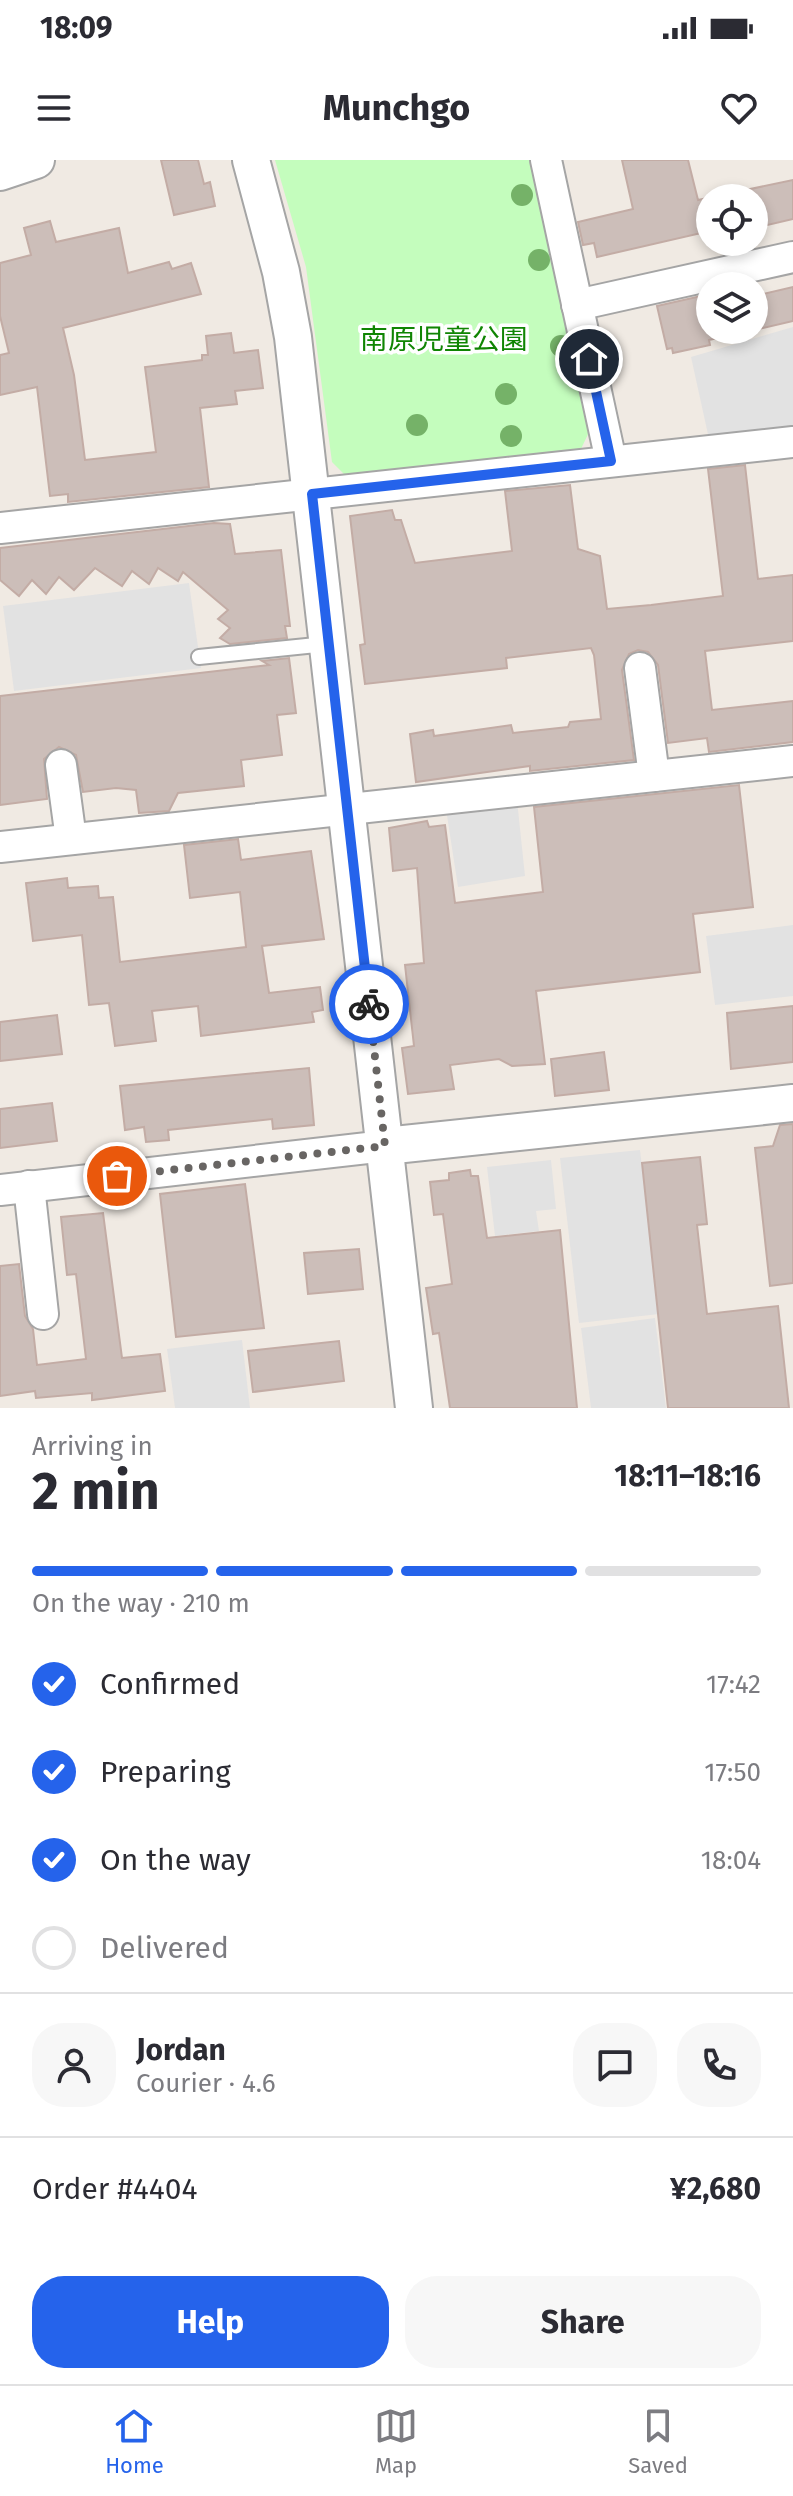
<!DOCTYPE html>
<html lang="en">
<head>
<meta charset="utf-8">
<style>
	body { margin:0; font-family:"Fira Sans","Noto Sans JP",sans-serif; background:#f7f7f7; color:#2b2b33; height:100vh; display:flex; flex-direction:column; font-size:30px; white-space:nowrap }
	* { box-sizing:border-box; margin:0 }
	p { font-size:26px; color:#7c7c81 }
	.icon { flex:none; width:44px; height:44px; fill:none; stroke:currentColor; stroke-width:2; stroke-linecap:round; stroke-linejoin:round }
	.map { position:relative; height:1248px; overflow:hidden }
	.details { display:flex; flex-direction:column; background:#fff; flex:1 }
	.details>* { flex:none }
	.tools { position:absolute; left:696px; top:24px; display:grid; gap:16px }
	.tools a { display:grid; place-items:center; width:72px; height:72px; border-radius:50%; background:#fff; box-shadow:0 4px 12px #0003; font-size:40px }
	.pin { position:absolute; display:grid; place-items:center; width:68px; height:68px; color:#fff; margin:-34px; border:4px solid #fff; border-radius:50%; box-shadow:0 2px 8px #0007 }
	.courier { position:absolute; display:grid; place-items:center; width:80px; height:80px; margin:-40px; border:6px solid #2563eb; border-radius:50%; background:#fff; color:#222; box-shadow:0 2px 10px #0007 }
	.headline em { font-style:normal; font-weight:700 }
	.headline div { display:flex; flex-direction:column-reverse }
	.headline { display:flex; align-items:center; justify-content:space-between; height:136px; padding:0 32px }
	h1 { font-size:52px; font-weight:700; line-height:60px }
	.bar { display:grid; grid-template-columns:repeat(4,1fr); gap:12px 8px; align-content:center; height:96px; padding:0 32px }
	.bar i { height:10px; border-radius:6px; background:#e1e1e2 }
	.bar .active { background:#2563eb }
	.bar p { grid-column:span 4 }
	.line { display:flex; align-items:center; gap:20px; padding:0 32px; border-top:2px solid #e1e1e2 }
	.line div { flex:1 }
	.round { display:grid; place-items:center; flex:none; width:84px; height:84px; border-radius:32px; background:#f7f7f7 }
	ol { padding:0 32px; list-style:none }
	li { display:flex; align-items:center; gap:24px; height:88px }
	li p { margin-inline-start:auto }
	li .icon { padding:8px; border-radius:50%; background:#2563eb; color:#fff; stroke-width:4 }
	li:last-child { color:#7c7c81 }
	li i { width:44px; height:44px; border:4px solid #e1e1e2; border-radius:50% }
	.action { display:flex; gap:16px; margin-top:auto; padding:16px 32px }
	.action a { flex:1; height:92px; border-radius:32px; background:#2563eb; color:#fff; font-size:32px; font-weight:700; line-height:92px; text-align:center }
	.action a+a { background:#f7f7f7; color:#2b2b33 }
	.status { display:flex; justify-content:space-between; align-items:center; height:56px; padding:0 40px; background:#fff; direction:ltr }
	.status svg { height:22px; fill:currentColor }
	header { display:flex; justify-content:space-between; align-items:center; height:104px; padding:0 32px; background:#fff; font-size:36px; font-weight:700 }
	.menu { display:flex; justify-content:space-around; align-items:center; height:112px; border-top:2px solid #e1e1e2; background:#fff; font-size:22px; color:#7c7c81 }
	.menu a { display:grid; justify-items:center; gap:4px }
	.menu .active { color:#2563eb }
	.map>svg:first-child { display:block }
</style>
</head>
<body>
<div class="status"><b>18:09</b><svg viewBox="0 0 49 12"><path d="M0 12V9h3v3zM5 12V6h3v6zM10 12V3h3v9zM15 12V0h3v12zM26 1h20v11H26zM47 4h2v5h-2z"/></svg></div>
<header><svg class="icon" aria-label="menu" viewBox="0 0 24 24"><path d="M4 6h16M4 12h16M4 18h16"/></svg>Munchgo<svg class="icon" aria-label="heart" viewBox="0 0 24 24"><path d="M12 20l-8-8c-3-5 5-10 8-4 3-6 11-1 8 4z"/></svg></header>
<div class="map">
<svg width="793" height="1248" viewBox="0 0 793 1248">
	<rect width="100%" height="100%" fill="#f0eae3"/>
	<path fill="#c4fdbd" d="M275 0H533L591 268 580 291 346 316 332 302 306 107Z"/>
	<g fill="#e2e2e2">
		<path d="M793 167V267L709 279 691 197Z"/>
		<path d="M189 423 201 508 14 531 3 446Z"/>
		<path d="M517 640 525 716 458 727 446 649Z"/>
		<path d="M793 765V836L715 845 706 776Z"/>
		<path d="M640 990 659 1154 579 1163 560 998Z"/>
		<path d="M551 1000 556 1049 536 1051 539 1071 495 1076 487 1007Z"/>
		<path d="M655 1158 666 1248H591L581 1168Z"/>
		<path d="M242 1180 250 1248H175L167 1189Z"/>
	</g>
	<g fill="#ccbeb9" stroke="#c3aca5" stroke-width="2">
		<path d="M161 0H198L204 24 210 22 215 46 174 55Z"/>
		<path d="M622 0H688L698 40 793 20V59L754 68V38H710V71L597 97 594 83 583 85 578 62 633 49Z"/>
		<path d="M50 61 56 82 119 68 128 113 169 102 172 109 191 103 201 134 63 168 74 215 85 300 156 292 145 207 202 200V195H208L206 176 231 173 234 193 258 190 263 228 235 231 237 244 200 248 209 327 68 342V334L50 336 37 227 0 235V195L9 193 0 156V103L31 95 24 68Z"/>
		<path d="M793 127V161L754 170V136Z"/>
		<path d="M710 134V170H752L709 180 710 185 673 193 672 188 667 189 657 146Z"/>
		<path d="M745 305 758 419 793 415V481L705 491 712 550 793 541V582L709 592 707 578 668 583 658 505 648 492 638 490 629 494 622 510 634 600 530 611V606L416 622 410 574 433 570 434 576 511 565 513 573 568 567 570 562 601 559 594 495 591 488 506 498 507 508 365 524 360 485 365 484 350 356 392 350 395 360H401L415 403 512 391 505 331 570 325 578 389 600 396 607 449 651 445 723 436 708 309Z"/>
		<path d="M214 363 230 364 235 394 281 390 290 466H285L287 478 230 484 220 478 230 468 218 459 228 450 183 412 178 421 158 408 149 424 132 411 122 426 95 408 74 430 59 417 46 434 32 420 19 436 0 420V388Z"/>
		<path d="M289 498 296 553 277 555 282 595 241 600 244 626 178 633 169 651 139 653 136 630 116 628 83 632 76 595 59 587 44 599 47 639 0 645V536L269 505 262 501Z"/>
		<path d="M739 625 753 747 693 754 700 812 536 831 545 904 512 906 499 899 450 905 454 929 408 934 402 888 414 886 405 805 424 803 417 708 393 711 389 668 427 661 429 667 445 665 455 743 543 732 534 647Z"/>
		<path d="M238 679 241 700 311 691 324 779 262 786 269 833 320 827 323 850 312 852 314 862 201 876 198 846 152 851 156 881 115 886 109 843 89 845 82 775 33 781 26 723 67 718 68 728 98 726 99 738 113 737 120 802 246 787 240 732 190 738 184 685Z"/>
		<path d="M793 846V902L731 909 727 853Z"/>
		<path d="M57 855 62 894 0 901V862Z"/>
		<path d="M604 892 609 930 555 936 551 899Z"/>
		<path d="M309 908 314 965 273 969 272 959 168 970 169 980 146 982 144 967 125 970 120 926Z"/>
		<path d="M52 943 57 981 0 988V949Z"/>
		<path d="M793 964V1123L770 1126 755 988 773 986 780 965Z"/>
		<path d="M700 997 707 1064 697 1065 707 1154 778 1146 789 1248H668L642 1003Z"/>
		<path d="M470 1010 471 1016H478L487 1078 560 1070 577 1248H450L439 1173 433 1174 426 1128 452 1124 443 1054 434 1055 430 1022 449 1020V1013Z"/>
		<path d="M245 1024 264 1168 176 1177 160 1034Z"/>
		<path d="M103 1053 122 1198 160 1194 165 1231 92 1240V1233L36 1238 35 1231 0 1236V1106L19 1104 25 1156 33 1169 37 1205 86 1199 76 1114 67 1115 61 1057Z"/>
		<path d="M359 1089 363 1129 308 1134 304 1093Z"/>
		<path d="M339 1181 344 1221 253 1232 248 1191Z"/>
	</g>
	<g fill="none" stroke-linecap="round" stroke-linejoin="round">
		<g stroke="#a5a5a5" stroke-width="18">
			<path id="service" d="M199 497 326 484"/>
		</g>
		<g stroke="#a5a5a5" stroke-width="34">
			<g id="minor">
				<path d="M546 0 611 301"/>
				<path d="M577 145 793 97"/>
				<path d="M0 368 793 282"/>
				<path d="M640 508 654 616"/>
				<path d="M61 605 71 679"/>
				<path d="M0 687 793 601"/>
				<path d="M29 1026 43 1154"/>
				<path d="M0 1030 385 986"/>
			</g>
		</g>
		<g stroke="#a5a5a5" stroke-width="40">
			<g id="tertiary">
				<path d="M251 0 281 112 293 177 414 1248"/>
				<path d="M0 12 36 0"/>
				<path d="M385 986 793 943"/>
			</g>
		</g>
		<use href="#service" stroke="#fff" stroke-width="14"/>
		<use href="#minor" stroke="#fff" stroke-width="30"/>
		<use href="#tertiary" stroke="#fff" stroke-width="36"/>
	</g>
	<g fill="#75b268">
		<circle cx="522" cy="35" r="11"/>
		<circle cx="539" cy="100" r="11"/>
		<circle cx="561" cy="186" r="11"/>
		<circle cx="506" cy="234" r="11"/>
		<circle cx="417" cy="265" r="11"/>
		<circle cx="511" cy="276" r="11"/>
	</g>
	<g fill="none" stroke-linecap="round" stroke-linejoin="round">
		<path stroke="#686563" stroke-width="8" stroke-dasharray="0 14.4" d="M117 1016 385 986 369 844"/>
		<path stroke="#2563eb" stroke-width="10" d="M369 844 312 334 611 301 589 199"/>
	</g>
	<g text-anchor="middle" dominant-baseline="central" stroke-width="7" stroke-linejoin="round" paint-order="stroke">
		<g font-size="28" fill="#108503" stroke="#fff">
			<text x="444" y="179">南原児童公園</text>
		</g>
	</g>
</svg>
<div class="tools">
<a><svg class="icon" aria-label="locate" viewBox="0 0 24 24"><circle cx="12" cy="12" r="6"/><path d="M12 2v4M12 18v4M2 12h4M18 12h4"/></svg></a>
<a><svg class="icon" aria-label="layers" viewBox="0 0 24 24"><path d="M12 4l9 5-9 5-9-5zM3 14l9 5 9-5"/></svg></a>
</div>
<div class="pin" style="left:117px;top:1016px;background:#ea580c"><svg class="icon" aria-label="bag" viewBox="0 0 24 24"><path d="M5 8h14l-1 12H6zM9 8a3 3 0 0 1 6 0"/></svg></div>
<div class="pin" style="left:589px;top:199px;background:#1f2937"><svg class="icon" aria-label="home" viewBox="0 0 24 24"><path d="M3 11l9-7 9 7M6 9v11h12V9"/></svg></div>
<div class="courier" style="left:369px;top:844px"><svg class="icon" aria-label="bike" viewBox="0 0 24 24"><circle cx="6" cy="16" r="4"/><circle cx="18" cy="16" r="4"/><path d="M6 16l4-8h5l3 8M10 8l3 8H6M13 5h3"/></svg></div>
</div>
<section class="details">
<div class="headline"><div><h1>2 min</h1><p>Arriving in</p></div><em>18:11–18:16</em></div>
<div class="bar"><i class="active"></i><i class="active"></i><i class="active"></i><i></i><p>On the way · 210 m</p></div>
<ol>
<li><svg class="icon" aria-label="check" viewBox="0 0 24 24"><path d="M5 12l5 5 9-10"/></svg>Confirmed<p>17:42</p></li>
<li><svg class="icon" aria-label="check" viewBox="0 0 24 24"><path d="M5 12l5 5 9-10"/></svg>Preparing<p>17:50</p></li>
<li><svg class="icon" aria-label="check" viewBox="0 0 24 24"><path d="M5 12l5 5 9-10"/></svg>On the way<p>18:04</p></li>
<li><i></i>Delivered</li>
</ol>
<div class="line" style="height:144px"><a class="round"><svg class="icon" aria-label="person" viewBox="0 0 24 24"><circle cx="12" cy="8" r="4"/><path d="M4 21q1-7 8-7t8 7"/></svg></a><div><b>Jordan</b><p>Courier · 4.6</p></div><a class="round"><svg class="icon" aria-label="chat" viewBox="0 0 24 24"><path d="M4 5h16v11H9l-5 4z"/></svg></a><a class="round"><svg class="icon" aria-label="phone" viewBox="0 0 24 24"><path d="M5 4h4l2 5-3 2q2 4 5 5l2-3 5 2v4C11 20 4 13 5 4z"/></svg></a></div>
<div class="line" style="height:104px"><div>Order #4404</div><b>¥2,680</b></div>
<div class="action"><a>Help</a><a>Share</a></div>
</section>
<nav class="menu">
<a class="active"><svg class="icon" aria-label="home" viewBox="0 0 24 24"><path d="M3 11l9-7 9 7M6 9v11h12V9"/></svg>Home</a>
<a><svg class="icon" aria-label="map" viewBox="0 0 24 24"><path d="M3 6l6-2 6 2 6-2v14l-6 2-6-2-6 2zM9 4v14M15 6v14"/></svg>Map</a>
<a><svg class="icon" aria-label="saved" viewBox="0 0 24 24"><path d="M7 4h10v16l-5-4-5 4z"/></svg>Saved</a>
</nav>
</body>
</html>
